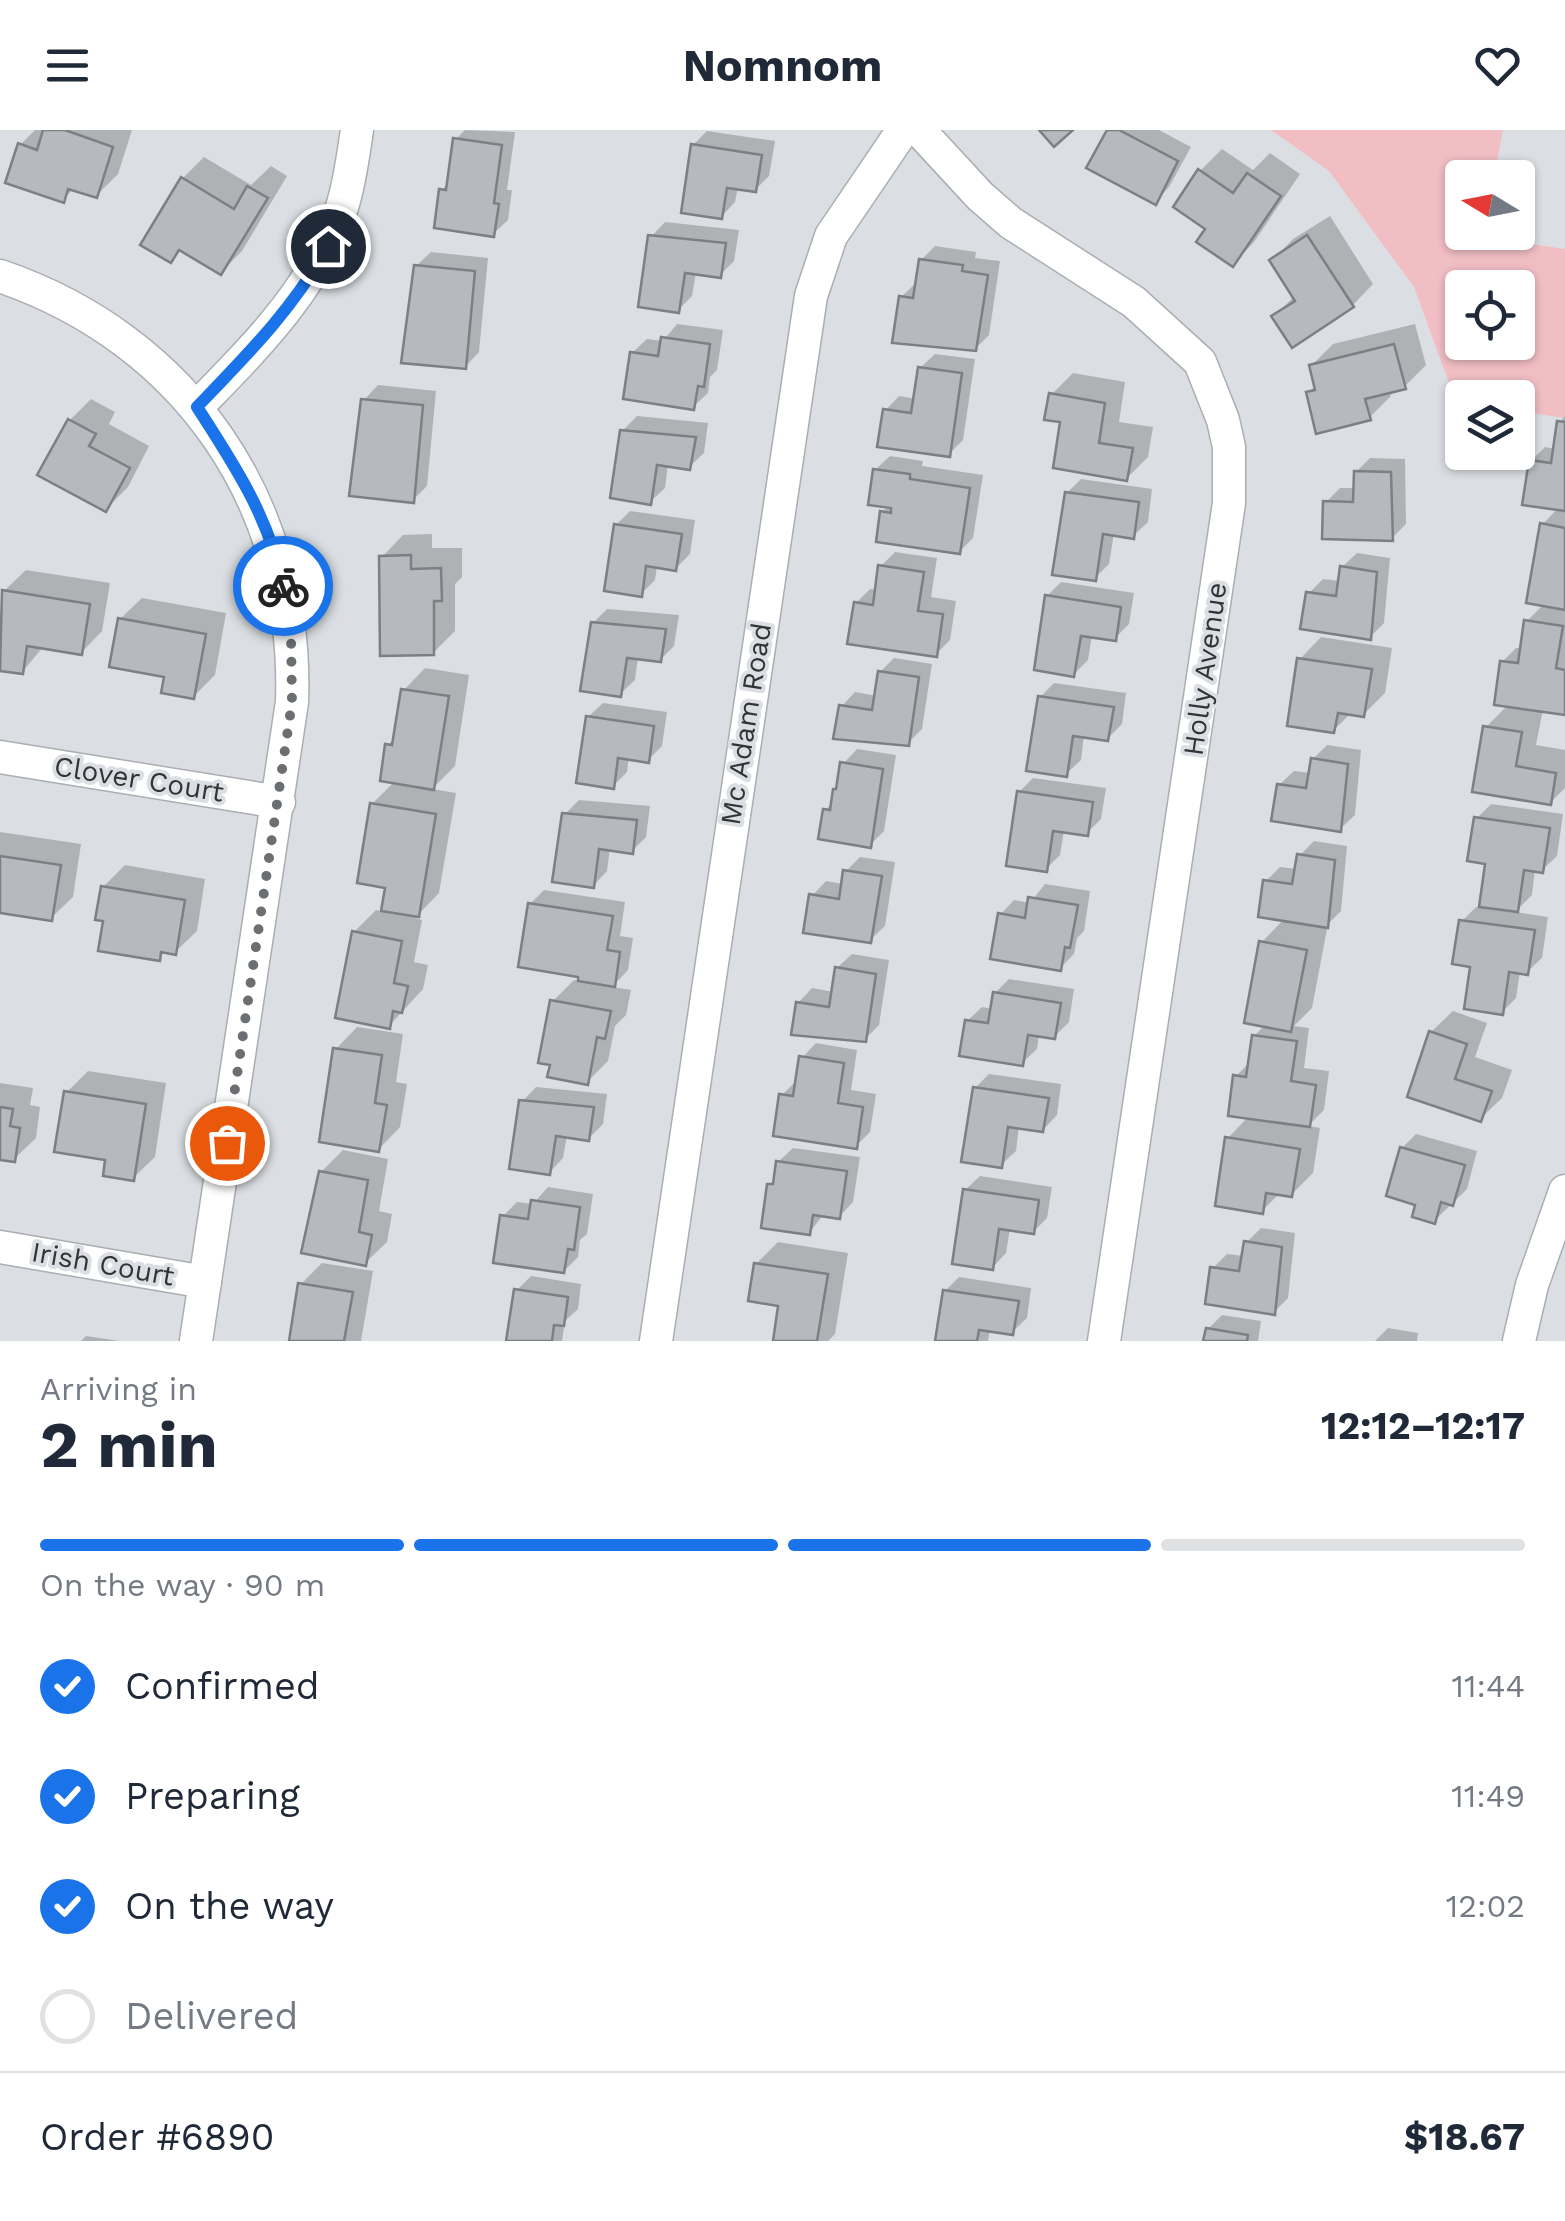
<!DOCTYPE html>
<html lang="en">
<head>
<meta charset="utf-8">
<style>
	body { margin:0; font-family:"Work Sans",sans-serif; background:#f6f6f7; color:#1f2937; height:100vh; display:flex; flex-direction:column; font-size:38px; white-space:nowrap }
	* { box-sizing:border-box; margin:0 }
	p { font-size:32px; color:#747a83 }
	.icon { flex:none; width:55px; height:55px; fill:none; stroke:currentColor; stroke-width:2; stroke-linecap:round; stroke-linejoin:round }
	.map { position:relative; height:1211px; overflow:hidden }
	.panel { display:flex; flex-direction:column; background:#fff; flex:1 }
	.panel>* { flex:none }
	.needle { width:65px; rotate:280deg }
	.buttons { position:absolute; left:1445px; top:30px; display:grid; gap:20px }
	.buttons a { display:grid; place-items:center; width:90px; height:90px; border-radius:10px; background:#fff; box-shadow:0 2px 8px #0004; font-size:50px }
	.pin { position:absolute; display:grid; place-items:center; width:85px; height:85px; color:#fff; margin:-42px; border:5px solid #fff; border-radius:50%; box-shadow:0 2px 10px #0007 }
	.courier { position:absolute; display:grid; place-items:center; width:100px; height:100px; margin:-50px; border:8px solid #1a73e8; border-radius:50%; background:#fff; color:#222; box-shadow:0 2px 12px #0007 }
	.overview em { font-style:normal; font-weight:700 }
	.overview div { display:flex; flex-direction:column-reverse }
	.overview { display:flex; align-items:center; justify-content:space-between; height:170px; padding:0 40px }
	h1 { font-size:65px; font-weight:700; line-height:75px }
	.bar { display:grid; grid-template-columns:repeat(4,1fr); gap:15px 10px; align-content:center; height:120px; padding:0 40px }
	.bar i { height:12px; border-radius:8px; background:#e0e1e3 }
	.bar .selected { background:#1a73e8 }
	.bar p { grid-column:span 4 }
	.line { display:flex; align-items:center; gap:25px; padding:0 40px; border-top:2px solid #e0e1e3 }
	.line div { flex:1 }
	ol { padding:0 40px; list-style:none }
	li { display:flex; align-items:center; gap:30px; height:110px }
	li p { margin-inline-start:auto }
	li .icon { padding:10px; border-radius:50%; background:#1a73e8; color:#fff; stroke-width:4 }
	li:last-child { color:#747a83 }
	li i { width:55px; height:55px; border:5px solid #e0e1e3; border-radius:50% }
	header { display:flex; justify-content:space-between; align-items:center; height:130px; padding:0 40px; background:#fff; font-size:45px; font-weight:700 }
	.map>svg:first-child { display:block }
</style>
</head>
<body>
<header><svg class="icon" aria-label="menu" viewBox="0 0 24 24"><path d="M4 6h16M4 12h16M4 18h16"/></svg>Nomnom<svg class="icon" aria-label="heart" viewBox="0 0 24 24"><path d="M12 20l-8-8c-3-5 5-10 8-4 3-6 11-1 8 4z"/></svg></header>
<div class="map">
<svg width="1565" height="1211" viewBox="0 0 1565 1211">
	<rect width="100%" height="100%" fill="#dbdfe3"/>
	<path fill="#f1bec4" fill-rule="evenodd" d="M1271 0H1503L1494 47 1462 48V102L1485 103 1484 107 1565 119V288L1518 281V268H1462V273L1456 272 1414 157 1329 41ZM1462 158H1518V212H1462Z"/>
	<g fill="#0003">
		<path d="M35 0H132L118 44 96 66 74 58 63 70 20 15Z"/>
		<path d="M465 0 515 2 507 60H512L508 90 493 104 442 60 449 52 456 9Z"/>
		<path d="M1109 0H1159L1191 17 1169 57 1155 72Z"/>
		<path d="M707 1 775 11 769 46 755 60 738 57 735 72 721 87 693 15Z"/>
		<path d="M1222 19 1253 40 1270 23 1300 44 1254 112 1233 134 1208 98 1200 41Z"/>
		<path d="M204 27 251 55 271 36 287 46 242 121 221 142 182 119 170 130 183 48Z"/>
		<path d="M1330 86 1373 154 1352 176 1274 186 1295 166 1272 131 1293 109Z"/>
		<path d="M665 92 739 100 734 131 720 145 696 142 692 166 678 180 651 107Z"/>
		<path d="M935 116 976 122 975 128 1000 131 989 205 975 219 901 167 916 153 921 130Z"/>
		<path d="M431 122 488 128 479 222 465 237 416 136Z"/>
		<path d="M677 194 723 200 717 240 710 247 708 263 693 277 632 223 647 209 663 211Z"/>
		<path d="M1415 194 1426 235 1404 257 1389 261 1391 266 1369 288 1309 262 1316 255 1311 236 1333 214Z"/>
		<path d="M935 224 975 229 963 310 949 324 885 281 899 266 916 269 920 238Z"/>
		<path d="M1073 243 1125 252 1119 292 1153 297 1148 327 1127 348 1063 290 1051 265Z"/>
		<path d="M378 255 436 261 427 356 413 370 364 270Z"/>
		<path d="M91 269 115 282 109 294 149 316 128 357 106 379 70 290Z"/>
		<path d="M637 286 708 293 704 323 689 337 668 334 665 358 650 372 622 301Z"/>
		<path d="M1565 286V583L1543 579 1536 615 1565 620V658L1550 673 1475 660 1486 597 1508 575 1502 532 1516 518H1522L1526 492 1544 474 1542 395 1559 377 1531 331 1545 317 1555 319 1560 292Z"/>
		<path d="M890 326 923 331 922 336 983 345 973 408 959 422 882 382 889 376 875 340Z"/>
		<path d="M1370 328 1405 329 1406 394 1392 408 1326 372 1340 358H1356V342Z"/>
		<path d="M1081 349 1152 359 1148 392 1133 406 1114 403 1109 434 1095 448 1067 363Z"/>
		<path d="M630 381 695 390 690 424 676 438 657 436 655 450 641 464 616 395Z"/>
		<path d="M432 404V418H462V447L455 454V501L433 523 382 427 403 405Z"/>
		<path d="M895 422 937 428 931 467 956 471 950 510 936 524 856 473 870 459 878 460 881 436Z"/>
		<path d="M1357 423 1390 428 1384 493 1370 507 1309 463 1323 449 1340 451 1342 437Z"/>
		<path d="M26 440 110 453 102 501 81 523 44 516 22 542 0 538V486L4 461Z"/>
		<path d="M1061 452 1134 463 1129 494 1115 508 1092 505 1088 530 1074 544 1047 466Z"/>
		<path d="M142 468 226 483 215 545 193 567 167 545 120 489Z"/>
		<path d="M607 479 679 485 674 516 660 530 638 527 635 550 620 564 593 493Z"/>
		<path d="M1321 507 1392 518 1385 563 1363 585 1351 583 1334 600 1300 529Z"/>
		<path d="M894 528 932 534 922 599 908 613 841 577 855 562 877 566 880 542Z"/>
		<path d="M425 538 469 545 455 636 432 659 456 663 439 763 415 788 422 790 414 832 428 835 423 859 389 896 354 802 376 780 383 782 388 756 372 674 395 651 388 615 396 607 404 560Z"/>
		<path d="M1054 553 1126 563 1122 594 1108 608 1084 605 1081 630 1066 644 1040 567Z"/>
		<path d="M603 573 667 582 662 616 648 630 629 627 627 642 613 656 588 587Z"/>
		<path d="M1327 615 1361 620 1355 685 1340 699 1279 655 1294 641 1311 643 1313 629Z"/>
		<path d="M857 619 896 625 884 701 870 715 825 680 834 672 839 656 843 634Z"/>
		<path d="M1033 648 1106 658 1101 689 1087 703 1064 700 1060 725 1046 739 1019 662Z"/>
		<path d="M579 670 650 676 646 707 632 721 610 718 607 741 593 756 565 684Z"/>
		<path d="M1491 674 1563 684 1557 726 1542 740 1535 739 1532 765 1515 782 1548 787 1542 828 1527 842 1520 841 1516 868 1502 882 1473 834 1462 791 1476 777 1482 778 1488 732 1477 688Z"/>
		<path d="M0 702 81 714 73 767 51 788 0 781Z"/>
		<path d="M1314 711 1347 716 1341 781 1324 798 1327 799 1312 878 1294 896 1309 898 1304 938 1329 941 1324 980 1308 996 1320 998 1313 1043 1291 1065 1280 1063 1262 1081 1228 1008 1249 986 1236 946 1251 931 1254 906 1265 895 1262 812 1285 788 1266 751 1280 737 1297 739 1300 725Z"/>
		<path d="M860 727 895 732 885 796 870 810 812 766 826 751 843 754 846 741Z"/>
		<path d="M125 735 205 749 197 801 175 822 166 821 159 828 106 789 103 757Z"/>
		<path d="M1045 754 1090 761 1084 801 1077 808 1074 824 1060 838 1000 785 1014 770 1030 773Z"/>
		<path d="M544 760 625 772 620 806 633 808 628 840 612 857 631 860 626 885 615 896 608 931 587 952 553 871 574 850 581 851V845L530 774Z"/>
		<path d="M852 824 889 830 879 895 865 909 798 873 812 858 834 862 837 838Z"/>
		<path d="M1009 849 1074 859 1069 892 1055 906 1039 904 1037 919 1022 933 967 891 982 877 993 879 995 863Z"/>
		<path d="M1453 881 1487 893 1475 927 1512 940 1502 968 1480 989 1410 965 1431 902Z"/>
		<path d="M357 897 403 904 396 952 407 954 400 997 379 1019 336 919Z"/>
		<path d="M816 913 857 920 851 960 876 964 870 1002 856 1016 782 965 796 951 802 928Z"/>
		<path d="M88 941 166 953 155 1027 133 1048 108 1027 66 963Z"/>
		<path d="M989 944 1061 954 1057 985 1043 1000 1019 996 1016 1021 1001 1035 975 958Z"/>
		<path d="M0 953 33 958 30 975 40 977 36 1008 14 1029 0 1027Z"/>
		<path d="M536 957 607 964 603 994 589 1008 567 1005 563 1028 549 1043 522 972Z"/>
		<path d="M1416 1004 1477 1021 1467 1059 1434 1091 1418 1073 1402 1018Z"/>
		<path d="M793 1018 860 1027 853 1072 839 1087 824 1084 809 1103 769 1055 776 1048 778 1032Z"/>
		<path d="M343 1020 388 1029 379 1081 392 1084 387 1112 365 1133 321 1042Z"/>
		<path d="M980 1046 1052 1057 1047 1088 1033 1102 1010 1098 1006 1123 992 1138 965 1060Z"/>
		<path d="M548 1057 593 1064 587 1104 580 1110 578 1127 564 1141 503 1086 517 1072 533 1074Z"/>
		<path d="M1261 1098 1295 1103 1288 1168 1274 1182 1213 1138 1227 1124 1244 1126 1247 1112Z"/>
		<path d="M778 1112 848 1123 835 1204 828 1211H775L781 1174 756 1134Z"/>
		<path d="M322 1133 373 1141 361 1211H291L301 1154Z"/>
		<path d="M531 1146 581 1154 578 1179 565 1191 562 1211H509L517 1160Z"/>
		<path d="M959 1147 1031 1158 1027 1188 1012 1202 990 1199 988 1211H938L945 1161Z"/>
		<path d="M1222 1185 1261 1191 1258 1211H1206L1208 1199Z"/>
		<path d="M1388 1198 1418 1203 1417 1211H1375Z"/>
		<path d="M86 1206 120 1211H81Z"/>
	</g>
	<g fill="#b6babe" stroke="#7c7f83" stroke-width="2.5">
		<path d="M43 0H65L113 17 97 68 68 59 64 73 5 53 18 13 37 20Z"/>
		<path d="M1039 0H1073L1054 17Z"/>
		<path d="M1107 0H1119L1178 31 1156 75 1086 38Z"/>
		<path d="M453 8 502 15 494 73 499 74 494 107 434 98 439 59 446 60Z"/>
		<path d="M691 14 762 25 756 62 727 58 722 89 681 83Z"/>
		<path d="M1198 39 1233 63 1247 43 1281 66 1233 137 1196 112 1205 99 1173 77Z"/>
		<path d="M181 47 234 79 247 56 268 68 221 145 179 120 171 133 140 115Z"/>
		<path d="M648 105 726 113 721 148 685 143 679 183 638 177Z"/>
		<path d="M1307 105 1354 177 1292 218 1271 186 1295 171 1269 130Z"/>
		<path d="M919 129 963 135 962 141 988 145 976 221 892 213 899 166 913 168Z"/>
		<path d="M414 135 475 141 466 239 401 233Z"/>
		<path d="M661 207 710 214 704 257 698 256 694 280 623 269 630 222 658 226Z"/>
		<path d="M1394 214 1406 259 1365 269 1371 290 1316 304 1306 262 1315 260 1309 235Z"/>
		<path d="M918 237 962 243 950 327 877 317 883 279 911 283Z"/>
		<path d="M1049 263 1105 273 1099 313 1133 318 1127 351 1053 338 1060 292 1044 290Z"/>
		<path d="M361 269 423 275 414 373 349 366Z"/>
		<path d="M68 289 96 304 89 316 130 338 106 382 37 345Z"/>
		<path d="M1557 291 1565 292V381L1522 375 1529 330 1551 333Z"/>
		<path d="M620 300 696 307 690 340 657 335 651 375 610 368Z"/>
		<path d="M873 339 910 344V349L970 358 960 424 876 412 880 381 891 383V378L868 375Z"/>
		<path d="M1354 341 1391 342 1393 411 1322 409 1323 371 1353 372Z"/>
		<path d="M1065 362 1139 372 1134 409 1103 404 1096 451 1052 445Z"/>
		<path d="M1540 393 1565 398V480L1526 473Z"/>
		<path d="M614 394 682 404 676 441 646 436 642 467 604 461Z"/>
		<path d="M411 425V439L441 438 442 471H434V525L380 526 379 426Z"/>
		<path d="M878 435 924 442 918 481 943 484 937 527 847 514 854 472 873 475Z"/>
		<path d="M1340 436 1377 442 1371 510 1300 499 1306 462 1336 466Z"/>
		<path d="M2 460 90 474 82 525 27 516 23 544 0 541Z"/>
		<path d="M1045 465 1121 477 1116 511 1081 506 1074 547 1034 540Z"/>
		<path d="M118 488 206 504 194 569 161 563 164 547 109 537Z"/>
		<path d="M1524 490 1563 496 1556 538 1565 540V585L1494 575 1500 531 1518 533Z"/>
		<path d="M591 492 666 499 661 532 627 528 621 567 580 561Z"/>
		<path d="M1297 528 1372 539 1364 587 1338 583 1334 603 1287 596Z"/>
		<path d="M878 541 919 547 909 616 833 609 839 575 872 580Z"/>
		<path d="M401 559 449 566 434 660 380 651 385 614 392 615Z"/>
		<path d="M1038 566 1114 577 1108 611 1073 606 1067 647 1026 641Z"/>
		<path d="M586 586 654 596 649 633 618 628 614 659 576 653Z"/>
		<path d="M1483 596 1522 602 1516 636 1556 643 1551 675 1472 662Z"/>
		<path d="M1311 628 1348 634 1341 702 1271 691 1277 654 1306 658Z"/>
		<path d="M840 632 883 639 871 718 818 709 823 679 830 680 833 659H836Z"/>
		<path d="M1017 661 1093 672 1088 706 1053 701 1047 742 1006 736Z"/>
		<path d="M370 673 436 684 419 787 381 781 385 758 357 753Z"/>
		<path d="M562 683 637 690 633 724 599 719 594 758 552 752Z"/>
		<path d="M1474 687 1550 698 1543 743 1524 740 1518 782 1479 777 1485 734 1467 731Z"/>
		<path d="M1297 724 1335 730 1328 798 1258 787 1263 750 1292 754Z"/>
		<path d="M0 726 61 735 52 791 0 783Z"/>
		<path d="M843 740 882 746 871 813 803 803 809 764 839 769Z"/>
		<path d="M101 756 185 770 176 825 161 822 160 831 98 821 103 791 95 790Z"/>
		<path d="M1028 767 1078 775 1070 818 1065 817 1061 841 990 829 998 783 1025 788Z"/>
		<path d="M528 773 613 786 607 820 620 822 615 857 578 851V847L518 837Z"/>
		<path d="M1459 790 1535 800 1528 845 1509 842 1503 885 1464 879 1470 837 1452 834Z"/>
		<path d="M352 801 402 811 394 853 408 856 402 883 393 881 390 899 335 888Z"/>
		<path d="M1259 811 1307 820 1291 902 1244 893Z"/>
		<path d="M835 837 876 844 866 912 791 905 796 872 829 877Z"/>
		<path d="M993 862 1061 873 1055 909 1028 905 1023 936 959 926 965 890 988 893Z"/>
		<path d="M550 870 611 881 605 909 597 907 588 955 547 947 550 935 538 933Z"/>
		<path d="M1429 901 1467 914 1455 949 1492 961 1481 992 1407 967Z"/>
		<path d="M1252 905 1297 911 1291 951 1316 955 1310 997 1228 986 1233 945 1246 947Z"/>
		<path d="M333 918 382 925 375 973 387 975 379 1022 319 1012Z"/>
		<path d="M799 926 844 933 838 973 863 977 857 1019 773 1006 779 964 793 966Z"/>
		<path d="M973 957 1049 968 1043 1002 1008 997 1002 1038 961 1032Z"/>
		<path d="M64 961 146 974 134 1051 103 1046 105 1030 54 1022Z"/>
		<path d="M519 970 594 977 589 1011 556 1006 550 1045 509 1039Z"/>
		<path d="M0 977 13 979 10 996 20 998 15 1032 0 1030Z"/>
		<path d="M1225 1007 1300 1019 1292 1067 1266 1063 1263 1084 1215 1076Z"/>
		<path d="M1400 1017 1465 1035 1453 1076 1441 1072 1435 1094 1412 1087 1415 1075 1386 1066Z"/>
		<path d="M776 1031 847 1041 840 1089 813 1085 810 1105 761 1098 767 1054H773Z"/>
		<path d="M319 1041 368 1050 359 1102 372 1105 366 1136 301 1123Z"/>
		<path d="M963 1059 1039 1070 1034 1104 999 1099 993 1140 952 1134Z"/>
		<path d="M531 1070 580 1077 574 1120 568 1119 564 1143 493 1133 500 1085 528 1089Z"/>
		<path d="M1244 1111 1282 1117 1275 1185 1205 1174 1210 1137 1239 1141Z"/>
		<path d="M754 1133 828 1144 817 1211H773L778 1176 748 1171Z"/>
		<path d="M298 1153 353 1162 344 1211H289Z"/>
		<path d="M514 1159 568 1167 564 1196 554 1195 552 1211H506Z"/>
		<path d="M943 1160 1019 1171 1013 1205 979 1200 977 1211H935Z"/>
		<path d="M1206 1198 1248 1205 1247 1211H1203Z"/>
	</g>
	<g fill="none" stroke-linecap="round" stroke-linejoin="round">
		<g stroke="#aaaeb2" stroke-width="35">
			<g id="minor">
				<path d="M919 0 980 66 1011 93 1134 172 1200 232 1223 290 1229 317V373L1104 1211"/>
				<path d="M0 146C187 210 299 374 292 572L196 1211"/>
				<path d="M197 277C256 216 315 159 342 77 350 52 353 26 357 0"/>
				<path d="M0 627 279 672"/>
				<path d="M0 1117 205 1152"/>
				<path d="M656 1211 811 166 831 106 903 0"/>
				<path d="M1519 1211 1532 1155 1565 1061"/>
			</g>
		</g>
		<use href="#minor" stroke="#fff" stroke-width="32"/>
	</g>
	<g fill="none" stroke-linecap="round" stroke-linejoin="round">
		<path stroke="#6c6f72" stroke-width="10" stroke-dasharray="0 18" d="M227 1013 292 572 291 505 283 456"/>
		<path stroke="#1a73e8" stroke-width="12" d="M283 456C270 389 234 334 197 277 246 226 294 178 328 116"/>
	</g>
	<g text-anchor="middle" dominant-baseline="central" stroke-width="8" stroke-linejoin="round" paint-order="stroke">
		<g font-size="28" fill="#313335" stroke="#dbdfe3">
			<text transform="translate(1205 539) rotate(-82)">Holly Avenue</text>
			<text transform="translate(746 594) rotate(-81)">Mc Adam Road</text>
			<text transform="translate(139 649) rotate(9)">Clover Court</text>
			<text transform="translate(103 1134) rotate(10)">Irish Court</text>
		</g>
	</g>
</svg>
<div class="buttons">
<a><svg class="needle" viewBox="-14 -14 28 28"><path d="M0-13l5 13h-10z" fill="#e53935"/><path d="M0 13l5-13h-10z" fill="#747a83"/></svg></a>
<a><svg class="icon" aria-label="locate" viewBox="0 0 24 24"><circle cx="12" cy="12" r="6"/><path d="M12 2v4M12 18v4M2 12h4M18 12h4"/></svg></a>
<a><svg class="icon" aria-label="layers" viewBox="0 0 24 24"><path d="M12 4l9 5-9 5-9-5zM3 14l9 5 9-5"/></svg></a>
</div>
<div class="pin" style="left:227px;top:1013px;background:#ea580c"><svg class="icon" aria-label="bag" viewBox="0 0 24 24"><path d="M5 8h14l-1 12H6zM9 8a3 3 0 0 1 6 0"/></svg></div>
<div class="pin" style="left:328px;top:116px;background:#1f2937"><svg class="icon" aria-label="home" viewBox="0 0 24 24"><path d="M3 11l9-7 9 7M6 9v11h12V9"/></svg></div>
<div class="courier" style="left:283px;top:456px"><svg class="icon" aria-label="bike" viewBox="0 0 24 24"><circle cx="6" cy="16" r="4"/><circle cx="18" cy="16" r="4"/><path d="M6 16l4-8h5l3 8M10 8l3 8H6M13 5h3"/></svg></div>
</div>
<section class="panel">
<div class="overview"><div><h1>2 min</h1><p>Arriving in</p></div><em>12:12–12:17</em></div>
<div class="bar"><i class="selected"></i><i class="selected"></i><i class="selected"></i><i></i><p>On the way · 90 m</p></div>
<ol>
<li><svg class="icon" aria-label="check" viewBox="0 0 24 24"><path d="M5 12l5 5 9-10"/></svg>Confirmed<p>11:44</p></li>
<li><svg class="icon" aria-label="check" viewBox="0 0 24 24"><path d="M5 12l5 5 9-10"/></svg>Preparing<p>11:49</p></li>
<li><svg class="icon" aria-label="check" viewBox="0 0 24 24"><path d="M5 12l5 5 9-10"/></svg>On the way<p>12:02</p></li>
<li><i></i>Delivered</li>
</ol>
<div class="line" style="height:130px"><div>Order #6890</div><b>$18.67</b></div>
</section>
</body>
</html>
